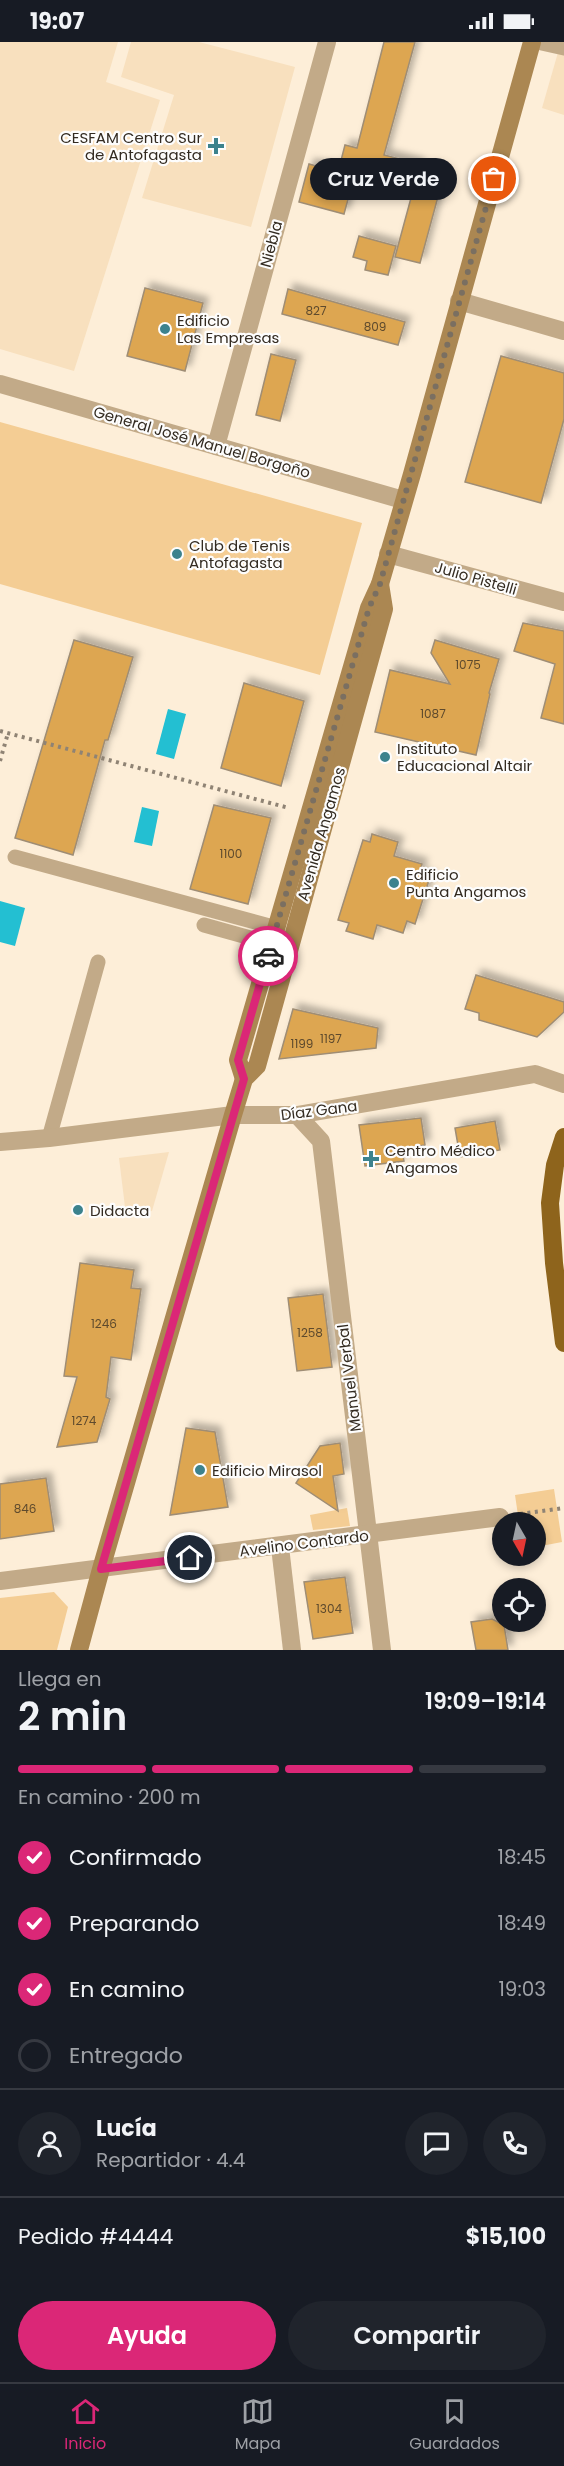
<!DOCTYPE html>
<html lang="es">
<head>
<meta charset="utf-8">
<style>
	body { margin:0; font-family:Poppins,sans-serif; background:#20242c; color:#f1f3f6; height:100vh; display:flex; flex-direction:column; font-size:22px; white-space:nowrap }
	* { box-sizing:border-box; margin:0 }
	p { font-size:20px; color:#9ea1a6 }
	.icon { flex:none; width:33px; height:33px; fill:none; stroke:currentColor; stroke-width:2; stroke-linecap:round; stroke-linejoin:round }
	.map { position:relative; height:1608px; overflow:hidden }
	.side { display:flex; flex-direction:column; background:#171b24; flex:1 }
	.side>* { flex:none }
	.needle { width:39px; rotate:171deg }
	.buttons { position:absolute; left:492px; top:1470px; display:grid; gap:12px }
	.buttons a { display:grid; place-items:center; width:54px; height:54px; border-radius:50%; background:#171b24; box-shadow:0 3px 9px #0003; font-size:30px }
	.pin { position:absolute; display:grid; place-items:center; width:51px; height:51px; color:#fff; margin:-26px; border:3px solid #fff; border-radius:50%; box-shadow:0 2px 6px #0007 }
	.courier { position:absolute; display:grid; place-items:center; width:60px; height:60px; margin:-30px; border:4px solid #db2777; border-radius:50%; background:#fff; color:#222; box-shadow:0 2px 8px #0007 }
	.bubble { position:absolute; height:42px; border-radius:21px; background:#171b24; box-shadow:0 3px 9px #0003; font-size:20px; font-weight:600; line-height:42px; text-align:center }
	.headline em { font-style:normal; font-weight:600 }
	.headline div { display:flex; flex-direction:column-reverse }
	.headline { display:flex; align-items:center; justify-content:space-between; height:102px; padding:0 18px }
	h1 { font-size:39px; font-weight:600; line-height:45px }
	.bar { display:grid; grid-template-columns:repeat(4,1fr); gap:9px 6px; align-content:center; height:72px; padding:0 18px }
	.bar i { height:8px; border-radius:4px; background:#363941 }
	.bar .current { background:#db2777 }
	.bar p { grid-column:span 4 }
	.line { display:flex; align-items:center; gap:15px; padding:0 18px; border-top:2px solid #363941 }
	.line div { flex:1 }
	.round { display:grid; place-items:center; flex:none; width:63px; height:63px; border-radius:32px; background:#20242c }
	ol { padding:0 18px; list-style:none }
	li { display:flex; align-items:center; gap:18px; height:66px }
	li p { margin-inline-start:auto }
	li .icon { padding:6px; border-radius:50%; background:#db2777; color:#fff; stroke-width:4 }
	li:last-child { color:#9ea1a6 }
	li i { width:33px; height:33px; border:3px solid #363941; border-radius:50% }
	.action { display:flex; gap:12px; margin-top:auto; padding:12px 18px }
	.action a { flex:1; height:69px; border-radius:36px; background:#db2777; color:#fff; font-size:24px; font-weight:600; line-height:69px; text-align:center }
	.action a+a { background:#20242c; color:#f1f3f6 }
	.status { display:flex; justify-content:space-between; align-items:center; height:42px; padding:0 30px; background:#171b24; direction:ltr }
	.status svg { height:16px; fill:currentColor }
	.tabs { display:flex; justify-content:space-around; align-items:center; height:84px; border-top:2px solid #363941; background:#171b24; font-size:16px; color:#9ea1a6 }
	.tabs a { display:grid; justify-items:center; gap:3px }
	.tabs .current { color:#db2777 }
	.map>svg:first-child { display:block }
</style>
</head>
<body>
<div class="status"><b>19:07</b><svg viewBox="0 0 49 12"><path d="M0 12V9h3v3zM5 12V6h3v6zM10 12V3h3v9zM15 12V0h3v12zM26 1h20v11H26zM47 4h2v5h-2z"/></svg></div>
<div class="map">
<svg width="564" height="1608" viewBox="0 0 564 1608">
	<defs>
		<filter id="shadow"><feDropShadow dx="5.5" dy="-5.5" stdDeviation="3" flood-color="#0004"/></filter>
	</defs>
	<rect width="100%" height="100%" fill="#fdeed8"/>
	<g fill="#f8e0be">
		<path d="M0 0H118L106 40 160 58 74 329 0 307Z"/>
		<path d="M131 0H199L295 25 251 185 142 156 174 53 121 35Z"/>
		<path d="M561 0H564V73L542 66Z"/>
		<path d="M169 1110 152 1169 126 1173 119 1116Z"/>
	</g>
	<g fill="#f4cd94">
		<path d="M0 380 362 481 320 633 0 542Z"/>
		<path d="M554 1447 562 1500 536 1505V1480H519L515 1453Z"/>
		<path d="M347 1466 350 1484 313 1488 310 1473Z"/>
		<path d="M54 1550 68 1565 57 1608H0V1556Z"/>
	</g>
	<g fill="#23bfd2">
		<path d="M168 667 186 672 174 717 156 712Z"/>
		<path d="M142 765 159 769 152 804 134 800Z"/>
		<path d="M0 859 25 866 15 904 0 900Z"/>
	</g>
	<g fill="#dda651" stroke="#9f8d74" stroke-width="1.5" filter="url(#shadow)">
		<path d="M384 0H415L384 113 419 122 410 154 353 139 344 172 299 160 309 122 338 130 345 103 357 106Z"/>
		<path d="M414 145 439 151 420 221 395 215Z"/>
		<path d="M359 194 396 204 388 233 365 228 367 219 353 215Z"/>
		<path d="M145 246 203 261 185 329 127 314Z"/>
		<path d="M288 247 405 280 398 303 282 272Z"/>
		<path d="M271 312 296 318 280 379 256 373Z"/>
		<path d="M501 314 564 331V377L541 461 465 440Z"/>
		<path d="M523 581 564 589V682L541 676 555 622 514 609Z"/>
		<path d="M74 598 133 615 108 698H105L73 813 15 796Z"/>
		<path d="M435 598 499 617 489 651 490 652 476 713 375 690 390 628 450 642 431 611Z"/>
		<path d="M244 641 304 659 281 744 221 726Z"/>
		<path d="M214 763 271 776 248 862 190 847Z"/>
		<path d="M372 792 398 800 394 814 422 822 419 832 430 835 415 882 407 879 403 891 377 883 373 897 346 889 349 881 338 878 363 798 370 800Z"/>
		<path d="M476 933 564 960V970L537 995 479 978V971L465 967Z"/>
		<path d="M293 967 378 986 376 1006 279 1017Z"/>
		<path d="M421 1076 425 1103 402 1107 404 1119 365 1124 359 1083Z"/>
		<path d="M495 1079 500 1108 460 1115 455 1086Z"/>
		<path d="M80 1221 134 1228 131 1246 141 1247 131 1318 111 1315 106 1355 110 1357 97 1400 57 1405 77 1335 64 1334Z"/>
		<path d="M323 1252 332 1325 297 1329 288 1256Z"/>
		<path d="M186 1386 215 1390 228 1465 170 1473Z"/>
		<path d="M340 1401 344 1432 333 1434 338 1469 296 1441 320 1404Z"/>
		<path d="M46 1436 54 1489 0 1497V1442Z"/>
		<path d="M345 1535 353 1591 313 1597 304 1540Z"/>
		<path d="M492 1577 504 1583 508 1608H476L471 1580Z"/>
	</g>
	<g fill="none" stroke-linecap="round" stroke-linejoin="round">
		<g stroke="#8f8374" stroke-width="4" stroke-dasharray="3 4.5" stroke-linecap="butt">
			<path d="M0 689 289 766"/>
			<path d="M0 719 8 691"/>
			<path d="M520 1472 564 1466"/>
		</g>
		<g stroke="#c2aa88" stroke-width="15">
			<path d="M537 0 564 6"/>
			<path d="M15 815 277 886"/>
			<path d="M204 883 272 902"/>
			<path d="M49 1096 98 920"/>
		</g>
		<path stroke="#c2aa88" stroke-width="18" d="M297 1073 535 1032 564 1042"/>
		<g stroke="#c2aa88" stroke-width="18">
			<path d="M459 259 564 289"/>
			<path d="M216 404 327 0"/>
			<path d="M388 512 564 560"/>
			<path d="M233 1073H297L321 1099 382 1608"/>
			<path d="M280 1505 292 1608"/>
			<path d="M0 1539 500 1475"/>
		</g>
		<g stroke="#c2aa88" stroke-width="18">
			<path d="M0 342 403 458"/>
			<path d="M0 1100 49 1096 233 1073"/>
		</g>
		<g stroke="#ab8752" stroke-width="18">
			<path d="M244 1037 238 1018 369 566 380 542 412 432 532 0"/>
			<path d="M79 1608 101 1527 233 1073 244 1037 257 1024 384 567 380 542"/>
		</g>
		<path stroke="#8e641c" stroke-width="18" d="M564 1095 555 1123 550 1161 554 1221 564 1301"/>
	</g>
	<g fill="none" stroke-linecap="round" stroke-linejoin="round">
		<path stroke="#7a6f61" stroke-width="6" stroke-dasharray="0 10.8" d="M268 914 369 566 380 542 494 137"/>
		<path stroke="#db2777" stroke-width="8" d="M190 1516 101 1527 244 1037 238 1018 268 914"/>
	</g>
	<g fill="#3c828d" stroke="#fdfdfd" stroke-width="2">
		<path d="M213 95h6v6h6v6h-6v6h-6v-6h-6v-6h6z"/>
		<circle cx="165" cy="287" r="6"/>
		<circle cx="177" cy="512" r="6"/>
		<circle cx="385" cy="715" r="6"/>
		<circle cx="394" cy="841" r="6"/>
		<path d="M368 1108h6v6h6v6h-6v6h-6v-6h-6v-6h6z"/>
		<circle cx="78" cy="1168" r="6"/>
		<circle cx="200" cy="1428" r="6"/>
	</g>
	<g text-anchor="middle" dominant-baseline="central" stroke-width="4.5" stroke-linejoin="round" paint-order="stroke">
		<g font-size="12" fill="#5e4a2d">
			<text x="316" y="268">827</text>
			<text x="375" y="284">809</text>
			<text x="468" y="622">1075</text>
			<text x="433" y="671">1087</text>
			<text x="231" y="811">1100</text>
			<text x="331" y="996">1197</text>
			<text x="302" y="1001">1199</text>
			<text x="104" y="1281">1246</text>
			<text x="310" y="1290">1258</text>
			<text x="84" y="1378">1274</text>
			<text x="25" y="1466">846</text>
			<text x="329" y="1566">1304</text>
		</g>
		<g font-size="15" fill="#332b21" stroke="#fdfdfd" text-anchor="start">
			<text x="202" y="95" text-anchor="end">CESFAM Centro Sur<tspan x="202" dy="17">de Antofagasta</tspan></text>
			<text x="177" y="278">Edificio<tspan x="177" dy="17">Las Empresas</tspan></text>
			<text x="189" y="503">Club de Tenis<tspan x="189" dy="17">Antofagasta</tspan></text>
			<text x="397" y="706">Instituto<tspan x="397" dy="17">Educacional Altair</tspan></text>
			<text x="406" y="832">Edificio<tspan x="406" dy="17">Punta Angamos</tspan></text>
			<text x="385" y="1108">Centro Médico<tspan x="385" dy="17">Angamos</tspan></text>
			<text x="90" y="1168">Didacta</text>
			<text x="212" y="1428">Edificio Mirasol</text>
		</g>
		<g font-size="15" fill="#332b21" stroke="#fdfdfd">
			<text transform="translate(271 202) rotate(-75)">Niebla</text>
			<text transform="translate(202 400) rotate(16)">General José Manuel Borgoño</text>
			<text transform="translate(476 536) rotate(16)">Julio Pistelli</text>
			<text transform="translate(321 792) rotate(-74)">Avenida Angamos</text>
			<text transform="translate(319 1068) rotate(-7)">Díaz Gana</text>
			<text transform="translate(349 1336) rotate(-97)">Manuel Verbal</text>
			<text transform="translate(304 1501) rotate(-7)">Avelino Contardo</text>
		</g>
	</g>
</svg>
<div class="buttons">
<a><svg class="needle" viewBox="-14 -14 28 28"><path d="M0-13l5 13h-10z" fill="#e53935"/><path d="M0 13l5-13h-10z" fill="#9ea1a6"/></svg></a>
<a><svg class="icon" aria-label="locate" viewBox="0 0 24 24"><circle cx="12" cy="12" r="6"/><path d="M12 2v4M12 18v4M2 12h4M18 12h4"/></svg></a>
</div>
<div class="pin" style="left:494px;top:137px;background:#ea580c"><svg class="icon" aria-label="bag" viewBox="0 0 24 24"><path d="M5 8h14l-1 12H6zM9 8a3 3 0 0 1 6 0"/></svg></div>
<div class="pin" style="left:190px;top:1516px;background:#1f2937"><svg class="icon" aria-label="home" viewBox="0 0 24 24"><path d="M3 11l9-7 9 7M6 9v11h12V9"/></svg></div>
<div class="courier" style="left:268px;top:914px"><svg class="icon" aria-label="car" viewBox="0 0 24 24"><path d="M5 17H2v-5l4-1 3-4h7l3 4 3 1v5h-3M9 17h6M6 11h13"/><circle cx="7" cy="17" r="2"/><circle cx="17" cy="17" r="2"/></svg></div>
<div class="bubble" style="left:310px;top:116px;width:147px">Cruz Verde</div>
</div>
<section class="side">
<div class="headline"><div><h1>2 min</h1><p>Llega en</p></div><em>19:09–19:14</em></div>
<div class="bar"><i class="current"></i><i class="current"></i><i class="current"></i><i></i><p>En camino · 200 m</p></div>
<ol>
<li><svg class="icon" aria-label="check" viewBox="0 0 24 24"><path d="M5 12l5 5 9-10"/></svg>Confirmado<p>18:45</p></li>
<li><svg class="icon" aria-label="check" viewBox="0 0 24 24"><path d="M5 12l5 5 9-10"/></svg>Preparando<p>18:49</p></li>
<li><svg class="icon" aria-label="check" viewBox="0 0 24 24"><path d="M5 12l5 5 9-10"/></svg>En camino<p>19:03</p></li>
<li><i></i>Entregado</li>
</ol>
<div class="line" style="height:108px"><a class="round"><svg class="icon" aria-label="person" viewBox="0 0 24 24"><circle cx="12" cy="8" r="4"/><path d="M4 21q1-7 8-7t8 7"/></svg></a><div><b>Lucía</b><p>Repartidor · 4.4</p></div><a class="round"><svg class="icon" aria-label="chat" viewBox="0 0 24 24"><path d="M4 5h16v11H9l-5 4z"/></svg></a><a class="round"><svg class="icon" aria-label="phone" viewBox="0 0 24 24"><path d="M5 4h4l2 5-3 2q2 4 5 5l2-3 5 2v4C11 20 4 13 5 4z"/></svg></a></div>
<div class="line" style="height:78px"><div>Pedido #4444</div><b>$15,100</b></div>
<div class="action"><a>Ayuda</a><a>Compartir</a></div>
</section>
<nav class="tabs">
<a class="current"><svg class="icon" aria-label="home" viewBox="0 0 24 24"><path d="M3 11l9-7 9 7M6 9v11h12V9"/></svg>Inicio</a>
<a><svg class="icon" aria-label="map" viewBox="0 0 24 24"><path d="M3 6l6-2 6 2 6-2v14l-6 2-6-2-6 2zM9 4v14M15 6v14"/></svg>Mapa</a>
<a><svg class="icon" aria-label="saved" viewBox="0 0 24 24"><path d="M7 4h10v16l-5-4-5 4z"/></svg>Guardados</a>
</nav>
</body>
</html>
